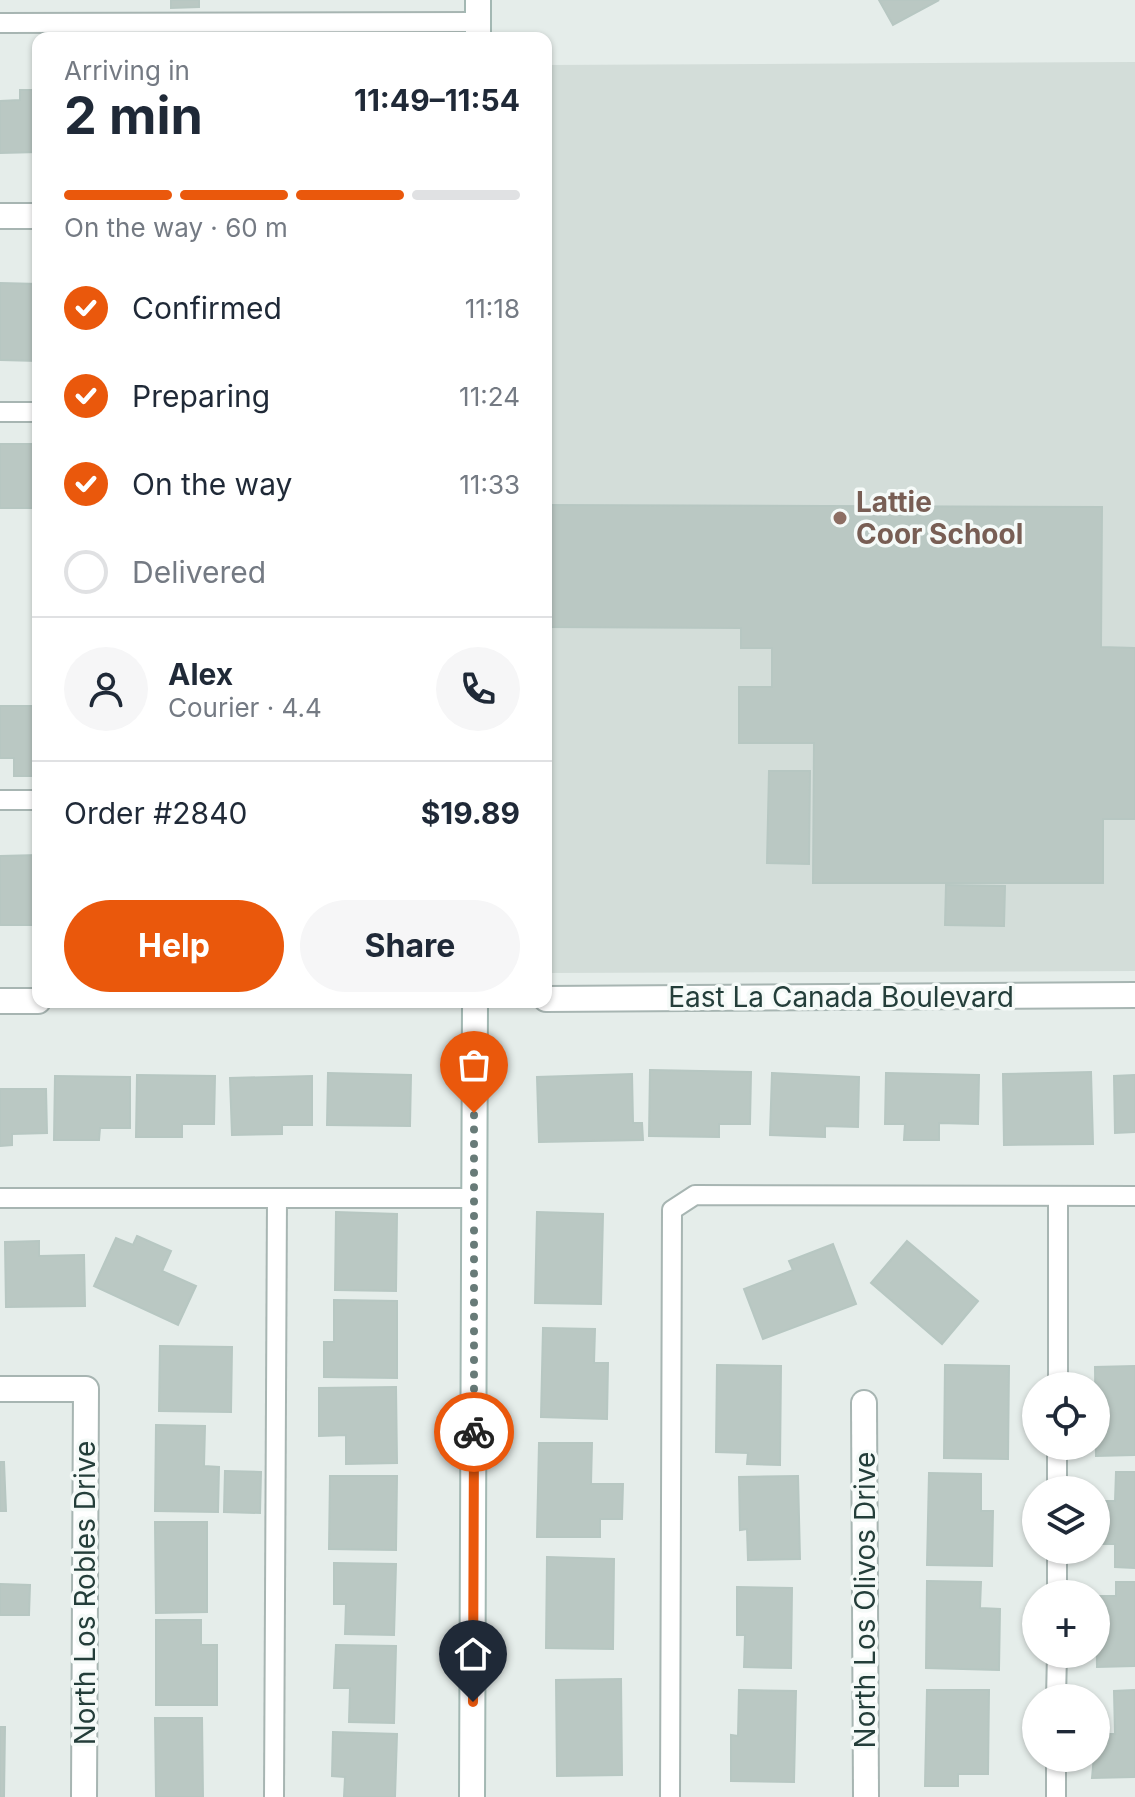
<!DOCTYPE html>
<html lang="en">
<head>
<meta charset="utf-8">
<style>
	body { margin:0; font-family:Inter,sans-serif; background:#f6f6f7; color:#1f2937; height:100vh; display:flex; flex-direction:column; font-size:30px; white-space:nowrap }
	* { box-sizing:border-box; margin:0 }
	p { font-size:26px; color:#747a83 }
	.icon { flex:none; width:44px; height:44px; fill:none; stroke:currentColor; stroke-width:2; stroke-linecap:round; stroke-linejoin:round }
	.map { position:relative; flex:1; overflow:hidden }
	.drawer { position:absolute; left:32px; top:32px; width:520px; height:976px; display:flex; flex-direction:column; background:#fff; border-radius:16px; box-shadow:0 2px 6px #0004 }
	.drawer>* { flex:none }
	.controls { position:absolute; left:1022px; top:1372px; display:grid; gap:16px }
	.controls a { display:grid; place-items:center; width:88px; height:88px; border-radius:50%; background:#fff; box-shadow:0 2px 6px #0004; font-size:40px }
	.pin { position:absolute; display:grid; place-items:center; width:68px; height:68px; color:#fff; margin:-82px -34px; border-radius:50% 50% 50% 0; rotate:-45deg; box-shadow:0 0 8px #0007 }
	.pin .icon { rotate:45deg }
	.courier { position:absolute; display:grid; place-items:center; width:80px; height:80px; margin:-40px; border:6px solid #ea580c; border-radius:50%; background:#fff; color:#222; box-shadow:0 2px 10px #0007 }
	.summary em { font-style:normal; font-weight:700 }
	.summary div { display:flex; flex-direction:column-reverse }
	.summary { display:flex; align-items:center; justify-content:space-between; height:136px; padding:0 32px }
	h1 { font-size:52px; font-weight:700; line-height:60px }
	.bar { display:grid; grid-template-columns:repeat(4,1fr); gap:12px 8px; align-content:center; height:96px; padding:0 32px }
	.bar i { height:10px; border-radius:6px; background:#e0e1e3 }
	.bar .selected { background:#ea580c }
	.bar p { grid-column:span 4 }
	.line { display:flex; align-items:center; gap:20px; padding:0 32px; border-top:2px solid #e0e1e3 }
	.line div { flex:1 }
	.round { display:grid; place-items:center; flex:none; width:84px; height:84px; border-radius:42px; background:#f6f6f7 }
	ol { padding:0 32px; list-style:none }
	li { display:flex; align-items:center; gap:24px; height:88px }
	li p { margin-inline-start:auto }
	li .icon { padding:8px; border-radius:50%; background:#ea580c; color:#fff; stroke-width:4 }
	li:last-child { color:#747a83 }
	li i { width:44px; height:44px; border:4px solid #e0e1e3; border-radius:50% }
	.cta { display:flex; gap:16px; margin-top:auto; padding:16px 32px }
	.cta a { flex:1; height:92px; border-radius:48px; background:#ea580c; color:#fff; font-size:32px; font-weight:700; line-height:92px; text-align:center }
	.cta a+a { background:#f6f6f7; color:#1f2937 }
	.map>svg:first-child { display:block }
</style>
</head>
<body>
<div class="map">
<svg width="1135" height="1797" viewBox="0 0 1135 1797">
	<rect width="100%" height="100%" fill="#e5edea"/>
	<path fill="#d3ddd9" d="M1135 62V971L546 973V65Z"/>
	<g fill="#bac8c3" stroke="#b7c7c2" stroke-width="2">
		<path d="M171 0H199V7L171 8Z"/>
		<path d="M879 0H939L893 25Z"/>
		<path d="M20 90H38V152L0 153V101L20 100Z"/>
		<path d="M0 283 38 284V361L0 360Z"/>
		<rect x="0" y="444" width="38" height="64"/>
		<path d="M546 505 1102 507 1101 647 1135 648V819H1103V883H813L814 743H739V687H772V648H741V628L546 627Z"/>
		<path d="M0 706H38V776H14V758H0Z"/>
		<path d="M769 771H810L809 864 767 863Z"/>
		<path d="M38 855V925H0V856Z"/>
		<path d="M946 885 1005 886 1004 926 945 925Z"/>
		<path d="M650 1070 751 1072 750 1124H719V1137L649 1136Z"/>
		<path d="M1091 1072 1093 1144 1004 1145 1003 1074Z"/>
		<path d="M328 1073 411 1075 410 1126 327 1125Z"/>
		<path d="M772 1073 859 1077 858 1127 825 1126V1137L770 1135Z"/>
		<path d="M886 1073 979 1075 978 1124 939 1123V1140H904L905 1124H885Z"/>
		<path d="M632 1074 633 1123H642L643 1140 539 1142 537 1077Z"/>
		<path d="M137 1075 215 1076 214 1124H182V1137H136Z"/>
		<path d="M1135 1075V1132L1115 1133 1114 1076Z"/>
		<path d="M55 1076 130 1077V1128H100L99 1140H54Z"/>
		<path d="M312 1076V1125H282V1134L232 1135 230 1078Z"/>
		<path d="M0 1089H46L47 1133 12 1134V1145L0 1146Z"/>
		<path d="M336 1212 397 1214 396 1291 335 1290Z"/>
		<path d="M537 1212 603 1214 601 1304 535 1303Z"/>
		<path d="M137 1236 171 1251 162 1271 196 1286 178 1325 94 1286 116 1238 133 1245Z"/>
		<path d="M39 1241V1256L84 1255 85 1306 6 1307 5 1242Z"/>
		<path d="M907 1241 978 1301 942 1344 871 1283Z"/>
		<path d="M833 1244 856 1304 763 1339 744 1289 793 1270 789 1261Z"/>
		<path d="M334 1300 397 1301V1378L324 1377V1342H334Z"/>
		<path d="M543 1328 595 1329 594 1363H608L607 1419 541 1417Z"/>
		<path d="M160 1346 232 1347 231 1412 159 1411Z"/>
		<path d="M717 1365 781 1366 780 1465 747 1464 748 1453 716 1452Z"/>
		<path d="M945 1365 1009 1366 1008 1459 944 1458Z"/>
		<path d="M1135 1366V1455L1096 1456 1095 1367Z"/>
		<path d="M396 1387 397 1463 346 1464V1435L319 1436V1388Z"/>
		<path d="M156 1425 205 1426 204 1466 219 1467 218 1512 155 1511Z"/>
		<path d="M539 1443H592L591 1484H623L622 1519H600V1537H537Z"/>
		<path d="M0 1462H4L6 1511H0Z"/>
		<path d="M225 1471 261 1472 260 1513 224 1512Z"/>
		<path d="M1116 1472H1135V1568L1115 1567V1544H1101V1501H1115Z"/>
		<path d="M929 1473 981 1474V1511H993L992 1566 927 1565Z"/>
		<path d="M330 1476H397L396 1550 329 1549Z"/>
		<path d="M798 1476 800 1559 748 1560 747 1529 740 1530 739 1477Z"/>
		<path d="M155 1522H207V1612L156 1613Z"/>
		<path d="M547 1557 614 1559 613 1649 546 1648Z"/>
		<path d="M334 1563 396 1564 394 1635 345 1634 346 1604H334Z"/>
		<path d="M927 1581 981 1582 980 1608 1000 1609 999 1670 926 1668Z"/>
		<path d="M1116 1582H1135V1666L1097 1667 1096 1596H1116Z"/>
		<path d="M0 1584 30 1585 29 1615H0Z"/>
		<path d="M737 1587 792 1588 791 1668 744 1667 745 1635H737Z"/>
		<path d="M156 1620H201V1645H217V1705H156Z"/>
		<path d="M336 1645 396 1646 394 1723 349 1722 350 1688H334Z"/>
		<path d="M621 1679 622 1775 557 1776 556 1680Z"/>
		<path d="M739 1690 796 1691 794 1782 731 1781V1735L738 1736Z"/>
		<path d="M927 1690H989L988 1774H958V1786H925Z"/>
		<path d="M1135 1690V1777L1092 1778 1096 1734H1115L1114 1691Z"/>
		<path d="M155 1718H202L203 1797H156Z"/>
		<path d="M0 1727H5L4 1797H0Z"/>
		<path d="M333 1732 397 1734 395 1797H344L345 1777 332 1776Z"/>
	</g>
	<g fill="none" stroke-linecap="round" stroke-linejoin="round">
		<g stroke="#a7b5b2" stroke-width="22">
			<g id="lane">
				<path d="M0 23 478 22"/>
				<path d="M0 412H38"/>
				<path d="M0 800H38"/>
				<path d="M0 1198H474"/>
				<path d="M1058 1386V1196"/>
				<path d="M1057 1490V1446"/>
				<path d="M1057 1594V1550"/>
				<path d="M1056 1698 1057 1654"/>
				<path d="M274 1797 277 1198"/>
				<path d="M670 1797 672 1210 695 1195 1135 1196"/>
				<path d="M1056 1797V1758"/>
			</g>
		</g>
		<g stroke="#a7b5b2" stroke-width="28">
			<g id="street">
				<path d="M0 216H38"/>
				<path d="M546 999 1135 995"/>
				<path d="M0 1001H38"/>
				<path d="M0 1389H86L84 1797"/>
				<path d="M864 1403 866 1797"/>
			</g>
		</g>
		<g stroke="#a3b8b3" stroke-width="28">
			<g id="secondary">
				<path d="M478 38V0"/>
				<path d="M472 1797 475 1002"/>
			</g>
		</g>
		<use href="#lane" stroke="#fff" stroke-width="18"/>
		<use href="#street" stroke="#fff" stroke-width="24"/>
		<use href="#secondary" stroke="#fff" stroke-width="24"/>
	</g>
	<g fill="none" stroke-linecap="round" stroke-linejoin="round">
		<path stroke="#687b78" stroke-width="8" stroke-dasharray="0 14.4" d="M474 1432V1113"/>
		<path stroke="#ea580c" stroke-width="10" d="M473 1702 474 1432"/>
	</g>
	<circle fill="#8d6e63" stroke="#f5faf8" stroke-width="3" cx="840" cy="518" r="8"/>
	<g text-anchor="middle" dominant-baseline="central" stroke-width="7" stroke-linejoin="round" paint-order="stroke">
		<g font-size="28" font-weight="bold" fill="#785e54" stroke="#f5faf8" text-anchor="start">
			<text x="856" y="502">Lattie<tspan x="856" dy="32">Coor School</tspan></text>
		</g>
		<g font-size="28" fill="#243e3a" stroke="#f5faf8">
			<text x="841" y="997">East La Canada Boulevard</text>
			<text transform="translate(85 1593) rotate(-90)">North Los Robles Drive</text>
			<text transform="translate(865 1600) rotate(-90)">North Los Olivos Drive</text>
		</g>
	</g>
</svg>
<div class="controls">
<a><svg class="icon" aria-label="locate" viewBox="0 0 24 24"><circle cx="12" cy="12" r="6"/><path d="M12 2v4M12 18v4M2 12h4M18 12h4"/></svg></a>
<a><svg class="icon" aria-label="layers" viewBox="0 0 24 24"><path d="M12 4l9 5-9 5-9-5zM3 14l9 5 9-5"/></svg></a>
<a>+</a>
<a>−</a>
</div>
<div class="pin" style="left:474px;top:1113px;background:#ea580c"><svg class="icon" aria-label="bag" viewBox="0 0 24 24"><path d="M5 8h14l-1 12H6zM9 8a3 3 0 0 1 6 0"/></svg></div>
<div class="pin" style="left:473px;top:1702px;background:#1f2937"><svg class="icon" aria-label="home" viewBox="0 0 24 24"><path d="M3 11l9-7 9 7M6 9v11h12V9"/></svg></div>
<div class="courier" style="left:474px;top:1432px"><svg class="icon" aria-label="bike" viewBox="0 0 24 24"><circle cx="6" cy="16" r="4"/><circle cx="18" cy="16" r="4"/><path d="M6 16l4-8h5l3 8M10 8l3 8H6M13 5h3"/></svg></div>
<section class="drawer">
<div class="summary"><div><h1>2 min</h1><p>Arriving in</p></div><em>11:49–11:54</em></div>
<div class="bar"><i class="selected"></i><i class="selected"></i><i class="selected"></i><i></i><p>On the way · 60 m</p></div>
<ol>
<li><svg class="icon" aria-label="check" viewBox="0 0 24 24"><path d="M5 12l5 5 9-10"/></svg>Confirmed<p>11:18</p></li>
<li><svg class="icon" aria-label="check" viewBox="0 0 24 24"><path d="M5 12l5 5 9-10"/></svg>Preparing<p>11:24</p></li>
<li><svg class="icon" aria-label="check" viewBox="0 0 24 24"><path d="M5 12l5 5 9-10"/></svg>On the way<p>11:33</p></li>
<li><i></i>Delivered</li>
</ol>
<div class="line" style="height:144px"><a class="round"><svg class="icon" aria-label="person" viewBox="0 0 24 24"><circle cx="12" cy="8" r="4"/><path d="M4 21q1-7 8-7t8 7"/></svg></a><div><b>Alex</b><p>Courier · 4.4</p></div><a class="round"><svg class="icon" aria-label="phone" viewBox="0 0 24 24"><path d="M5 4h4l2 5-3 2q2 4 5 5l2-3 5 2v4C11 20 4 13 5 4z"/></svg></a></div>
<div class="line" style="height:104px"><div>Order #2840</div><b>$19.89</b></div>
<div class="cta"><a>Help</a><a>Share</a></div>
</section>
</div>
</body>
</html>
